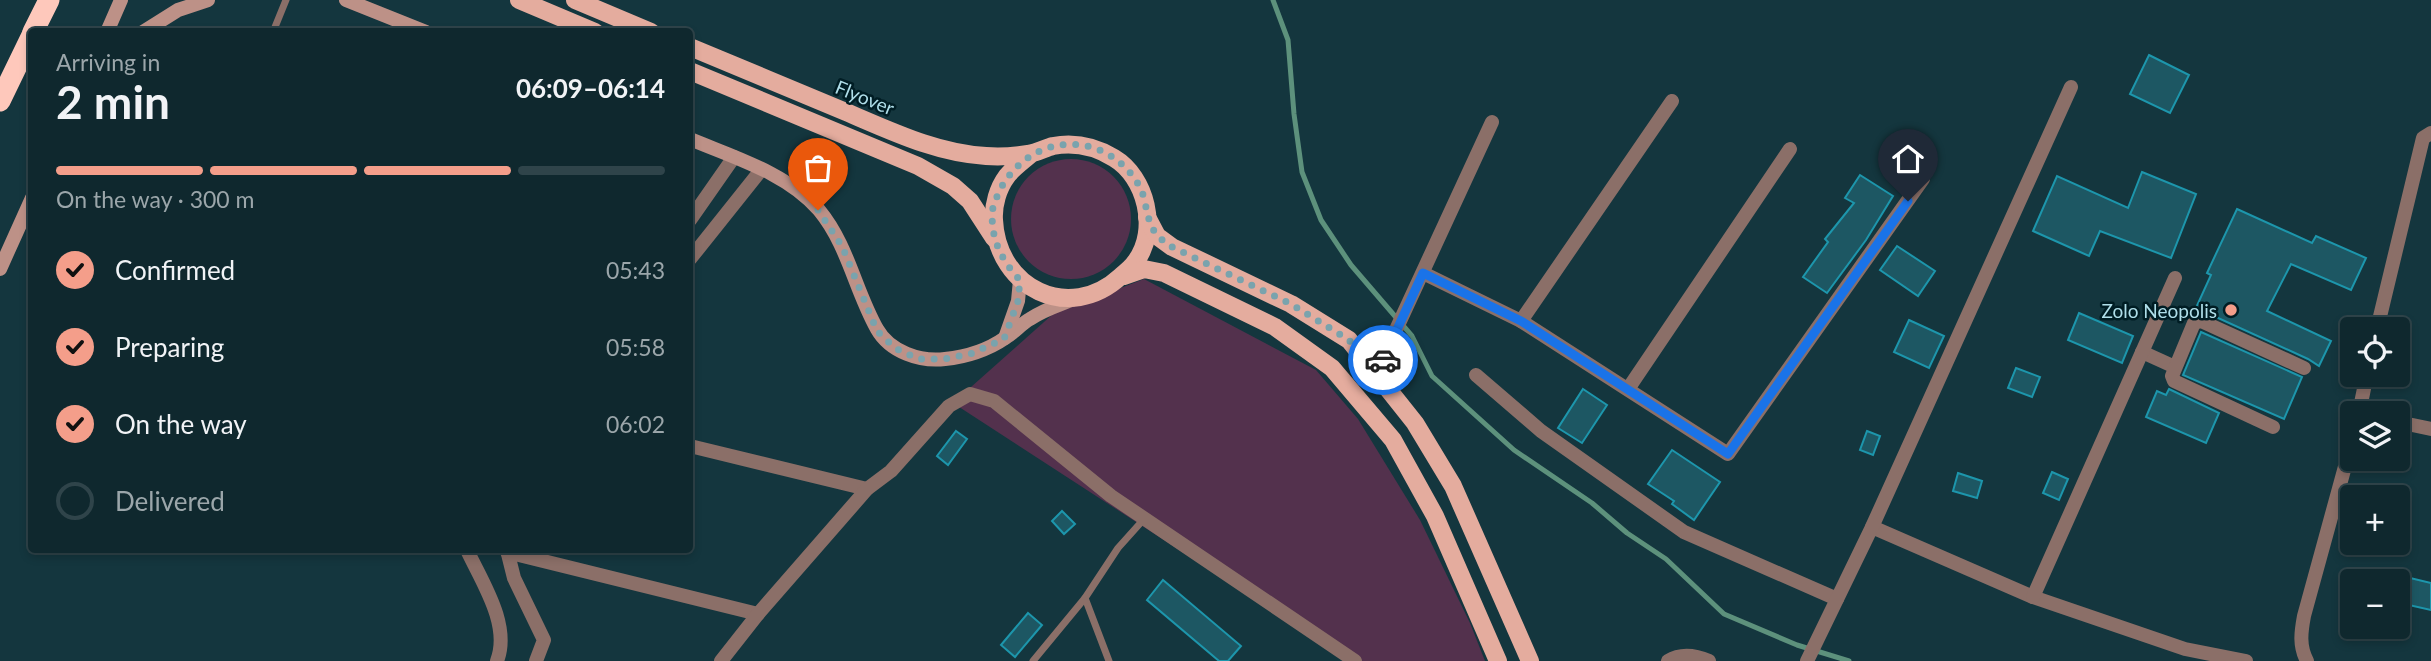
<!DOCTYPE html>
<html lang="en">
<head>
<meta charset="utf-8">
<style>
	body { margin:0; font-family:Lato,sans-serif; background:#183036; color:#f1f3f6; height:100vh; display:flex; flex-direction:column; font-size:26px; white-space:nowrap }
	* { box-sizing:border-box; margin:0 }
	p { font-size:23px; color:#9ba6aa }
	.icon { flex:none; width:38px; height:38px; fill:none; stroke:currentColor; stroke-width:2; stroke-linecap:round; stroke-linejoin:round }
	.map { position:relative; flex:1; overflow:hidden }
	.panel { position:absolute; left:28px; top:28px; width:665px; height:525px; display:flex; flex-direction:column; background:#0f282e; border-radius:7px; box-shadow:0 4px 10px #0003,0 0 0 2px #2f444a }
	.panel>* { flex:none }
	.controls { position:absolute; left:2340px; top:317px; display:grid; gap:14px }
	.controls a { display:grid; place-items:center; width:70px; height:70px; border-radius:7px; background:#0f282e; box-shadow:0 4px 10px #0003,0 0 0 2px #2f444a; font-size:35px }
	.pin { position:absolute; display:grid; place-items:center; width:60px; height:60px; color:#fff; margin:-72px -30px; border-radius:50% 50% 50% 0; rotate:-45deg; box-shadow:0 0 7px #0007 }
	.pin .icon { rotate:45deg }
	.courier { position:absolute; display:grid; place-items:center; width:70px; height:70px; margin:-35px; border:5px solid #1a73e8; border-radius:50%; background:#fff; color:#222; box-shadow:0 2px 9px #0007 }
	.overview em { font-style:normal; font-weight:700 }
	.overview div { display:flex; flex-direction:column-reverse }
	.overview { display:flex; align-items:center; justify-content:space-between; height:119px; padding:0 28px }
	h1 { font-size:46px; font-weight:700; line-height:52px }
	.bar { display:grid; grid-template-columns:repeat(4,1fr); gap:10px 7px; align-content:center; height:84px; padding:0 28px }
	.bar i { height:9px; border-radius:5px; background:#2f444a }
	.bar .selected { background:#f49e8a }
	.bar p { grid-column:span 4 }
	ol { padding:0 28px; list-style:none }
	li { display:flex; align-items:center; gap:21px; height:77px }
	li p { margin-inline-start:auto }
	li .icon { padding:7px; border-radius:50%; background:#f49e8a; color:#111; stroke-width:4 }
	li:last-child { color:#9ba6aa }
	li i { width:38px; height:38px; border:4px solid #2f444a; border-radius:50% }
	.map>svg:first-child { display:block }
</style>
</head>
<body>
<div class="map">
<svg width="2431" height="661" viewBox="0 0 2431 661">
	<rect width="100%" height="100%" fill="#14363e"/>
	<g fill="#53314d">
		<circle cx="1071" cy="219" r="60"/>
		<path d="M1144 279 1316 370 1358 419 1420 520 1470 623 1485 661H1350L953 403 1053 314Z"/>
	</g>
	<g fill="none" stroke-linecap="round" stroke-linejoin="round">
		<path stroke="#5d917c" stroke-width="5" d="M1273 0 1288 40 1294 114 1302 172 1321 220 1351 265 1412 336 1432 376 1514 450 1592 503 1627 533 1666 559 1724 614 1797 645 1849 661"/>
	</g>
	<g fill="#1d5763" stroke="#1d96ac" stroke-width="2">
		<path d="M2149 55 2189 75 2170 113 2130 94Z"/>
		<path d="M2142 172 2196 194 2171 258 2100 231 2089 256 2033 231 2057 176 2128 208Z"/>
		<path d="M1860 175 1893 196 1866 240 1827 293 1803 277 1828 242 1825 239 1854 203 1845 198Z"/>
		<path d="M2237 209 2312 243 2316 236 2366 258 2351 290 2291 264 2267 311 2331 341 2319 366 2308 359 2205 312 2195 310 2211 275 2207 273Z"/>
		<path d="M1897 246 1935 271 1918 296 1880 270Z"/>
		<path d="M2079 313 2133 336 2122 363 2068 340Z"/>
		<path d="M1909 320 1944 336 1929 368 1894 352Z"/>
		<path d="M2201 332 2302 377 2284 419 2183 375Z"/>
		<path d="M2016 368 2040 377 2032 397 2008 388Z"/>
		<path d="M1583 389 1607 405 1582 443 1558 428Z"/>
		<path d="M2169 389 2219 413 2206 443 2146 417 2157 391 2166 395Z"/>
		<path d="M956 431 967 439 948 465 937 456Z"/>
		<path d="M1867 431 1880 436 1873 455 1860 450Z"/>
		<path d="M1672 450 1720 482 1694 520 1672 504 1674 501 1648 484Z"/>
		<path d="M2052 472 2068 479 2059 500 2043 493Z"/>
		<path d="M1958 473 1982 481 1977 498 1953 491Z"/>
		<path d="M1062 511 1075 524 1064 534 1052 521Z"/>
		<path d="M2406 577 2431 583V610L2400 603Z"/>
		<path d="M1163 580 1241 646 1228 661H1219L1147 600Z"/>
		<path d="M1028 613 1042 625 1015 657 1001 645Z"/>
	</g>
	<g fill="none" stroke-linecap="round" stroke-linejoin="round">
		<g stroke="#8b6f68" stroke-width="7">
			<path d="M273 32 286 0"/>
			<path d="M1085 598 1109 661"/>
			<path d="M1033 661 1085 598 1118 548 1144 519"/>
		</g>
		<g stroke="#8b6f68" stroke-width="14">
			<path d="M690 220 734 157"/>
			<path d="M690 259 761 170"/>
			<path d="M1423 273 1521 321 1728 454 1923 179"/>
			<path d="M1521 321 1672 101"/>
			<path d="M2377 329 2423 138 2431 133"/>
			<path d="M2142 352 2175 367"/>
			<path d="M1376 373 1492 122"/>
			<path d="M1476 375 1541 431 1684 532 1837 599"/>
			<path d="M1628 389 1790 149"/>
			<path d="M2359 413 2367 374"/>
			<path d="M2398 422 2431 429"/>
			<path d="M2273 427 2174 381 2172 376 2194 323 2201 321 2304 368"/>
			<path d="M690 446 867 489"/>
			<path d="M1872 527 2033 597 2185 649 2246 661"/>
			<path d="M467 550C482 582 511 625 497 661"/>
			<path d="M507 550 514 578 544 640 536 661"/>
			<path d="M507 552 758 614"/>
			<path d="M2033 597 2175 278"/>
			<path d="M721 661 758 614 867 489 891 471 949 406 970 394 994 401 1111 496 1355 661"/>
			<path d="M1668 661C1681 653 1695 655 1709 661"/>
			<path d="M1807 661 1872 527 2071 87"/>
			<path d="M2307 661C2299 646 2301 632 2304 616L2352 441"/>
		</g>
		<g stroke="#bd9187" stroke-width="14">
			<path d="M346 0 426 32"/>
			<path d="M107 32 121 0"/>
			<path d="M143 32 178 10 208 0"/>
			<path d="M690 139C733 157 787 173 819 210 848 245 855 290 877 329 890 352 920 362 945 359 965 357 988 350 1005 338 1014 333 1021 324 1030 319 1043 310 1059 305 1074 299"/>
			<path d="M0 269 32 198"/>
			<path d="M1005 338 1018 301 1020 280"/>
		</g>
		<g stroke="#e4ac9e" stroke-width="18">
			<path d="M519 0 595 32"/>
			<path d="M575 0 651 32"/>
			<path d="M690 47C742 69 794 90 846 112 891 131 936 153 986 156 999 157 1015 156 1028 154 1037 153 1045 148 1053 146 1075 142 1096 147 1114 158 1146 177 1159 230 1136 261 1133 266 1126 272 1121 276 1069 324 997 288 994 220 993 205 998 188 1007 176 1013 168 1023 161 1031 154"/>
			<path d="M690 71 918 166 953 186 970 201 994 238"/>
			<path d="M1147 217 1157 236 1172 247 1291 304 1349 340 1415 423 1453 486 1530 661"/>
			<path d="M1124 276 1144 269 1164 273 1275 327 1332 368 1393 440 1435 516 1498 661"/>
		</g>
		<g stroke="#fec8bb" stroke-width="21">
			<path d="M33 32 49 0"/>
			<path d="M0 101 32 35"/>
		</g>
	</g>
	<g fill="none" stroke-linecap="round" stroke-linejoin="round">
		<path stroke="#79a3ad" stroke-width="7" stroke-dasharray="0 12.6" d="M818 210 842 246 877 331 895 348 918 359H944L970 354 1004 339 1018 301 1020 280C1001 260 989 236 993 207 994 202 997 197 999 192 1016 156 1057 134 1097 149 1118 157 1138 176 1144 198 1147 211 1148 222 1156 234 1160 239 1167 243 1172 247L1291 304 1349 340 1376 373 1383 360"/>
		<path stroke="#1a73e8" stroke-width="9" d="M1383 360 1423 273 1521 321 1728 454 1908 201"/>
	</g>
	<circle fill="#f49e8a" stroke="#001d24" stroke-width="2.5" cx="2231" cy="310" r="7"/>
	<g text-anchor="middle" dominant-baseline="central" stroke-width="5" stroke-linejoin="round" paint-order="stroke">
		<g font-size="19" fill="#afdee9" stroke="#001d24">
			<text transform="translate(865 97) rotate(22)">Flyover</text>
		</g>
		<g font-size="19" fill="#afdee9" stroke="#001d24" text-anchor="end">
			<text x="2217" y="310">Zolo Neopolis</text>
		</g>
	</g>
</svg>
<div class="controls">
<a><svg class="icon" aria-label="locate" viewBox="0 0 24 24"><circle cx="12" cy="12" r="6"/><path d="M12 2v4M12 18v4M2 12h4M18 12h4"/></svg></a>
<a><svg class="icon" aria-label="layers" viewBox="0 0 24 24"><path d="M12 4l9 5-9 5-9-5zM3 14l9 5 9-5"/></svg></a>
<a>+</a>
<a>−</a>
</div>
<div class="pin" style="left:818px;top:210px;background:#ea580c"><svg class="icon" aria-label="bag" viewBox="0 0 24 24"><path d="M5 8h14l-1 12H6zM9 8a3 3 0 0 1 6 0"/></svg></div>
<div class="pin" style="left:1908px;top:201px;background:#1f2937"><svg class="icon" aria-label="home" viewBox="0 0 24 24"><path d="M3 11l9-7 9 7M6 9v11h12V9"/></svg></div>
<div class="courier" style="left:1383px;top:360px"><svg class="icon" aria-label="car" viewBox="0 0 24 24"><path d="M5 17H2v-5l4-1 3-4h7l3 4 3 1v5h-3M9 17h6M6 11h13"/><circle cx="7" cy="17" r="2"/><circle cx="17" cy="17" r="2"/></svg></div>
<section class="panel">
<div class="overview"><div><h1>2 min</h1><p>Arriving in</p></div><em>06:09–06:14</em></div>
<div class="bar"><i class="selected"></i><i class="selected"></i><i class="selected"></i><i></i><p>On the way · 300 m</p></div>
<ol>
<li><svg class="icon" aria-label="check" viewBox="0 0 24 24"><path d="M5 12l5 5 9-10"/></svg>Confirmed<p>05:43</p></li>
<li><svg class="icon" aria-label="check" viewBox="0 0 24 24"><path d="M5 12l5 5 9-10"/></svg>Preparing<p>05:58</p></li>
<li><svg class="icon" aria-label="check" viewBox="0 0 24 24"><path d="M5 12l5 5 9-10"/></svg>On the way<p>06:02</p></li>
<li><i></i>Delivered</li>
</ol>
</section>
</div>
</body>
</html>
